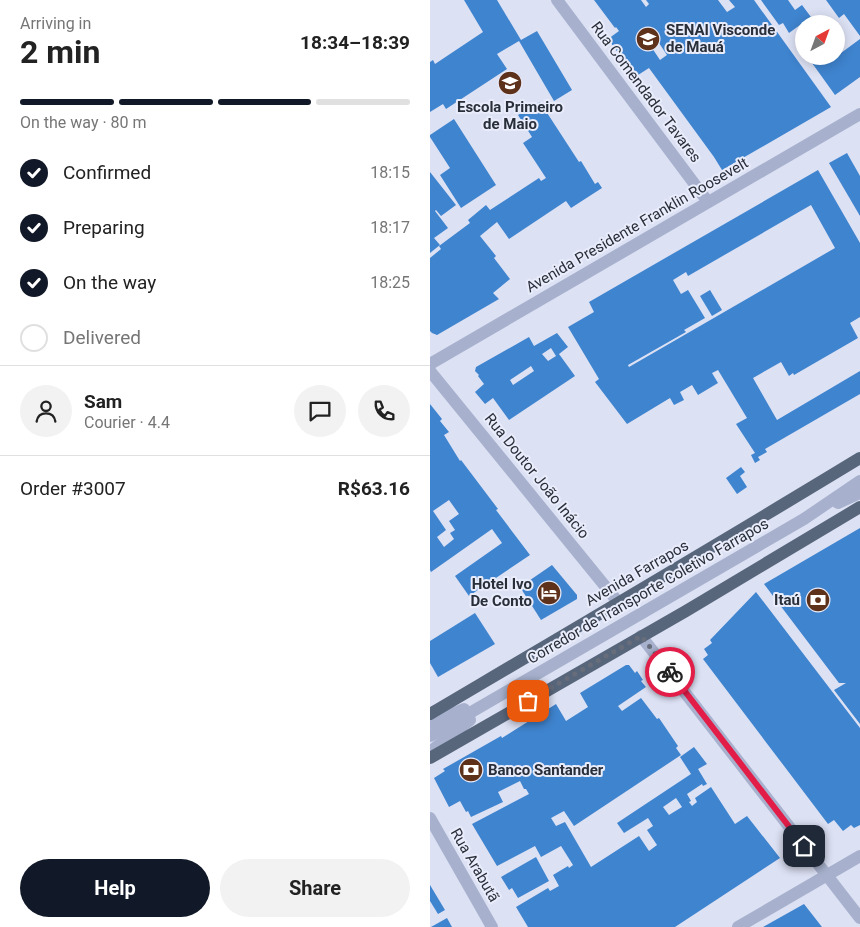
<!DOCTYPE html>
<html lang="en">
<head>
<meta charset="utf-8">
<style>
	body { margin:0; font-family:Roboto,sans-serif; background:#f2f2f2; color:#222; height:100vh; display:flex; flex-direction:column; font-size:19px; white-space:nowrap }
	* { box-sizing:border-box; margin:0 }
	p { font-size:16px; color:#767676 }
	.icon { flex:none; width:28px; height:28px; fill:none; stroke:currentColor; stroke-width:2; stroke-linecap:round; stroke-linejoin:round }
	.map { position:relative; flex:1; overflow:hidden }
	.details { display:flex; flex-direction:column; background:#fff; width:430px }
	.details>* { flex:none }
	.needle { width:32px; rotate:41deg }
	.buttons { position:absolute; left:365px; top:15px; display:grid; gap:10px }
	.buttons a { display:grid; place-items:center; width:50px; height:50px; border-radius:50%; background:#fff; box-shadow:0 2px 12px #0003; font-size:25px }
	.pin { position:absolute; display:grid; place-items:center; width:42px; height:42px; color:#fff; margin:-21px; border-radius:10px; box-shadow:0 2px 8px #0006 }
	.courier { position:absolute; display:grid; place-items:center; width:50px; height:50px; margin:-25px; border:4px solid #e11d48; border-radius:50%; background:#fff; color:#222; box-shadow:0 1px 6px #0007 }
	.summary em { font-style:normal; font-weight:700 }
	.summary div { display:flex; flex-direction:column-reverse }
	.summary { display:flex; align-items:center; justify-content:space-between; height:85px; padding:0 20px }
	h1 { font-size:32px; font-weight:700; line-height:38px }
	.bar { display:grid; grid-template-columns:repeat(4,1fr); gap:8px 5px; align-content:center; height:60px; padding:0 20px }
	.bar i { height:6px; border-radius:4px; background:#e0e0e0 }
	.bar .selected { background:#111827 }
	.bar p { grid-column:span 4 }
	.line { display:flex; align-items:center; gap:12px; padding:0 20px; border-top:1px solid #e0e0e0 }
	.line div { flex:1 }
	.round { display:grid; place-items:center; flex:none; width:52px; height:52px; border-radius:26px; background:#f2f2f2 }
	ol { padding:0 20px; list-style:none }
	li { display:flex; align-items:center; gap:15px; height:55px }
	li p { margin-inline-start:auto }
	li .icon { padding:5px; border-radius:50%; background:#111827; color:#fff; stroke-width:4 }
	li:last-child { color:#767676 }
	li i { width:28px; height:28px; border:2px solid #e0e0e0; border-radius:50% }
	.primary-button { display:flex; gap:10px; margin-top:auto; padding:10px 20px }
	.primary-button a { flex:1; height:58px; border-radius:30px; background:#111827; color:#fff; font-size:20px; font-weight:700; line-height:58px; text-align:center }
	.primary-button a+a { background:#f2f2f2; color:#222 }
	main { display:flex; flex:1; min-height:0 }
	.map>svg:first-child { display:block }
</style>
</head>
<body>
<main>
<section class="details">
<div class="summary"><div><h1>2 min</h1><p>Arriving in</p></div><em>18:34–18:39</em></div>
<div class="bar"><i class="selected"></i><i class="selected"></i><i class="selected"></i><i></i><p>On the way · 80 m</p></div>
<ol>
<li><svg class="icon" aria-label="check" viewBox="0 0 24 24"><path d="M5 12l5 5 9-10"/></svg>Confirmed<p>18:15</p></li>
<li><svg class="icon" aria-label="check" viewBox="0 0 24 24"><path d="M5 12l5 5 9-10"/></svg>Preparing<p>18:17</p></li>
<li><svg class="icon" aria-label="check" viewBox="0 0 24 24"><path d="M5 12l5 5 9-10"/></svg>On the way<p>18:25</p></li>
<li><i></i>Delivered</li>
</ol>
<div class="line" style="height:90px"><a class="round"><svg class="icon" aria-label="person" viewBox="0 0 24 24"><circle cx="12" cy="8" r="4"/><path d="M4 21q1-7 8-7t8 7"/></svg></a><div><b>Sam</b><p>Courier · 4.4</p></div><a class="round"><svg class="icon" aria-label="chat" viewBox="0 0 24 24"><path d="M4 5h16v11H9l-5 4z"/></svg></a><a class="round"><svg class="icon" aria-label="phone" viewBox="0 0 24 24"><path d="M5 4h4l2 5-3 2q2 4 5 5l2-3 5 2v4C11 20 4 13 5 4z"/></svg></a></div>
<div class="line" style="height:65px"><div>Order #3007</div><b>R$63.16</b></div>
<div class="primary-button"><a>Help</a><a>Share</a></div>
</section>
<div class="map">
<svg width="430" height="927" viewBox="0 0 430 927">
	<rect width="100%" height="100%" fill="#dce1f4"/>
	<g fill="#3f84cf" fill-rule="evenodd">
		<path d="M34 0H67L91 40 107 31 142 90 124 101 89 41 67 54 77 69 16 109 13 104 0 112V62L3 60 5 64 53 32Z"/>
		<path d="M164 0H211L216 7 219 4 216 0H288L297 12 305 7 299 0H324L401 107 292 170 284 157 219 68 208 75 199 64 197 65 178 39 189 31 186 27 185 28ZM229 43 237 55 230 60 222 48Z"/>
		<path d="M331 0H358L365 10 372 5 381 17 359 33 353 23 349 25Z"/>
		<path d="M396 0H430V36L414 14 409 18Z"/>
		<path d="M430 39V77L405 95 377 56H406V47L411 53Z"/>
		<path d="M110 102 149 162 151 161 165 184 168 182 172 188 141 208 136 201 79 239 67 222 50 236 66 256 64 258 80 279 63 293 69 299 7 335 2 333 0 331V258L11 249 9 246 40 223 38 220 56 205 60 210 109 178 111 181 116 178 93 143 102 137 88 115Z"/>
		<path d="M24 119 66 185 31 208 10 175 20 168 0 137V135Z"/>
		<path d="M417 153 430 176V216L399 163Z"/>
		<path d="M388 170 430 243V317L420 323 428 338 364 375 363 373 359 376 351 362 323 378 347 420 430 371V394L335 449 337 452 328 457 330 460 325 463 321 455 325 453 306 424 317 418 288 370 282 373 288 383 268 395 262 385 250 392 254 400 244 405 240 398 197 424 165 382 169 379 138 327 164 312 159 302ZM381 205 405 248 199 367 198 365 256 332 254 330 275 318 258 290 251 294 243 280 256 272 258 276Z"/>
		<path d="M0 172 26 205 11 216 6 210 5 211 18 228 4 238 10 245 0 253Z"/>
		<path d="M280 290 292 310 282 316 270 296Z"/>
		<path d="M127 333 138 347 129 354 145 376 79 420 63 398 55 404 45 392 54 384 48 376 49 375 45 371 46 367 99 337 104 346ZM121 348 126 356 118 361 112 354ZM101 366 104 371 83 385 80 380Z"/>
		<path d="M0 404 12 419 10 421 19 432 14 435 30 461 31 460 68 509 66 510 100 555 39 596 25 576 72 543 62 529 1 572 0 570ZM19 500 29 514 19 521 25 530 20 533 24 539 14 547 7 537 16 530 3 511Z"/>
		<path d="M311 467 315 472 310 476 317 487 307 494 296 478Z"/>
		<path d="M430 528V724L404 690 416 683H409L334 584Z"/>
		<path d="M122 565 147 595V599L111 620 90 587Z"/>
		<path d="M326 592 430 728V825L424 828 421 825 413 831 404 820 398 824 273 659 278 655 274 649 282 643 280 640Z"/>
		<path d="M45 613 65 644 8 677 0 663V641Z"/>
		<path d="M196 665H199L205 673 207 671 213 680 211 681 216 687 188 706 192 711 211 698 227 719 229 718 248 746 246 748 251 755 144 826 134 811 121 818 126 826 135 822 161 867 209 836 219 851 227 845 217 830 223 826 218 818 194 833 187 823 261 774 250 757 264 747 277 764 268 769 277 784 273 786 272 784 257 794 261 801 259 802 262 806 267 802 265 798 281 787 305 824 317 816 350 858 245 927H98L86 907 118 888 120 891 129 886 123 875 138 866 139 868 143 865 131 846 111 857 105 846 67 866 42 824 99 794 96 789H94L90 781 68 792 73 802 41 817 38 811 36 812 30 801 19 807 4 778 15 771 13 769 71 736 72 738 126 704 136 721 158 707 150 693ZM246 798 252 807 239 815 233 807Z"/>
		<path d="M106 857 119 881 88 898 82 888 79 890 71 877Z"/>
		<path d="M0 885 15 910 8 914 0 901Z"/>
		<path d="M374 904 392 927H333Z"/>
		<path d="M17 918 22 927H1Z"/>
	</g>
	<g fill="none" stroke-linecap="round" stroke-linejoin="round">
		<g stroke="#a7b1cd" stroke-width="12">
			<path d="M127 0 278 202"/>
			<path d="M0 364 430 114"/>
			<path d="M0 371 188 602"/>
			<path d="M408 503 430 493"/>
			<path d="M211 636 430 918"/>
			<path d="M0 723 34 709"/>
			<path d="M0 736 374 519 430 481"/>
			<path d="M0 752 40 720"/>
			<path d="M0 818 62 927"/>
			<path d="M308 927 430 856"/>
		</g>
		<g stroke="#58667c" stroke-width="12">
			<path d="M0 714C144 629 287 545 430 458"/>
			<path d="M0 758 256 611 430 507"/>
		</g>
	</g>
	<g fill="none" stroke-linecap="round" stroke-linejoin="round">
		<path stroke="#676d7a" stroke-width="5" stroke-dasharray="0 9" d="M98 701 211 636 240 672"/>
		<path stroke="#e11d48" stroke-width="6" d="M240 672 374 846"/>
	</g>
	<defs>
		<g id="university-disc" transform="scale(1.25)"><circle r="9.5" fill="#5e311a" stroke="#e9ecfb"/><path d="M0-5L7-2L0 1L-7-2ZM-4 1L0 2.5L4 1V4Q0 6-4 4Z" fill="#fff"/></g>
		<g id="school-disc" transform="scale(1.25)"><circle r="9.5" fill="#5e311a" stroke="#e9ecfb"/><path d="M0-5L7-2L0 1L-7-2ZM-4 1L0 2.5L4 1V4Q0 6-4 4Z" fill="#fff"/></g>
		<g id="hotel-disc" transform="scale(1.25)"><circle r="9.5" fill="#5e311a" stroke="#e9ecfb"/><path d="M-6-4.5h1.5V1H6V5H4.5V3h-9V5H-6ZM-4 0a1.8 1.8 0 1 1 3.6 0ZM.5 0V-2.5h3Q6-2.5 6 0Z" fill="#fff"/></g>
		<g id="bank-disc" transform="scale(1.25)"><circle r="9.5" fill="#5e311a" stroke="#e9ecfb"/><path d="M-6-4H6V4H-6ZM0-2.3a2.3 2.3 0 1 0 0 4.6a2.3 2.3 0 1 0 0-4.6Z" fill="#fff"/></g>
	</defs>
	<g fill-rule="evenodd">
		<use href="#university-disc" x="218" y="39"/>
		<use href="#school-disc" x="80" y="83"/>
		<use href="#hotel-disc" x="119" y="593"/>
		<use href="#bank-disc" x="388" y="600"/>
		<use href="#bank-disc" x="41" y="770"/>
	</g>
	<g text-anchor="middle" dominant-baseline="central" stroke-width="4" stroke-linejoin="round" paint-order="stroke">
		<g font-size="15" font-weight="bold" fill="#282f39" stroke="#e9ecfb" text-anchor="start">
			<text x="236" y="30">SENAI Visconde<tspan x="236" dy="17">de Mauá</tspan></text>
			<text x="80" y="107" text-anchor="middle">Escola Primeiro<tspan x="80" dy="17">de Maio</tspan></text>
			<text x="102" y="584" text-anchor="end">Hotel Ivo<tspan x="102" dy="17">De Conto</tspan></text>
			<text x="370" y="600" text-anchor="end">Itaú</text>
			<text x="58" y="770">Banco Santander</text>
		</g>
		<g font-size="15" fill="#282f39" stroke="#e9ecfb">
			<text transform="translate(216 92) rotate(53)">Rua Comendador Tavares</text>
			<text transform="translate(207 225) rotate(-30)">Avenida Presidente Franklin Roosevelt</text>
			<text transform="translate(107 476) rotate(51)">Rua Doutor João Inácio</text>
			<text transform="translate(207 573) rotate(-30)">Avenida Farrapos</text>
			<text transform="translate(218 591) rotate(-30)">Corredor de Transporte Coletivo Farrapos</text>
			<text transform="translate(45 865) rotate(60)">Rua Arabutã</text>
		</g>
	</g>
</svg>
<div class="buttons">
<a><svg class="needle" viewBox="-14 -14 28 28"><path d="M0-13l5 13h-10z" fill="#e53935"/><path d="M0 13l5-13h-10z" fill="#767676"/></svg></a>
</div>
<div class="pin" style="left:98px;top:701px;background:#ea580c"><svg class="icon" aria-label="bag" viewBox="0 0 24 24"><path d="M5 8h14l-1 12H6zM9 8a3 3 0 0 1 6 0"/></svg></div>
<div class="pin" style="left:374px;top:846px;background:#1f2937"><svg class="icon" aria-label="home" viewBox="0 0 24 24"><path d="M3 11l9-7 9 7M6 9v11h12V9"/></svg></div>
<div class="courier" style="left:240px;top:672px"><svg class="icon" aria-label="bike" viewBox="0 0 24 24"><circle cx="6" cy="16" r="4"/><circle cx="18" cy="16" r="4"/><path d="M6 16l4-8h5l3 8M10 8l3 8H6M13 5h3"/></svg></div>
</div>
</main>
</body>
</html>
